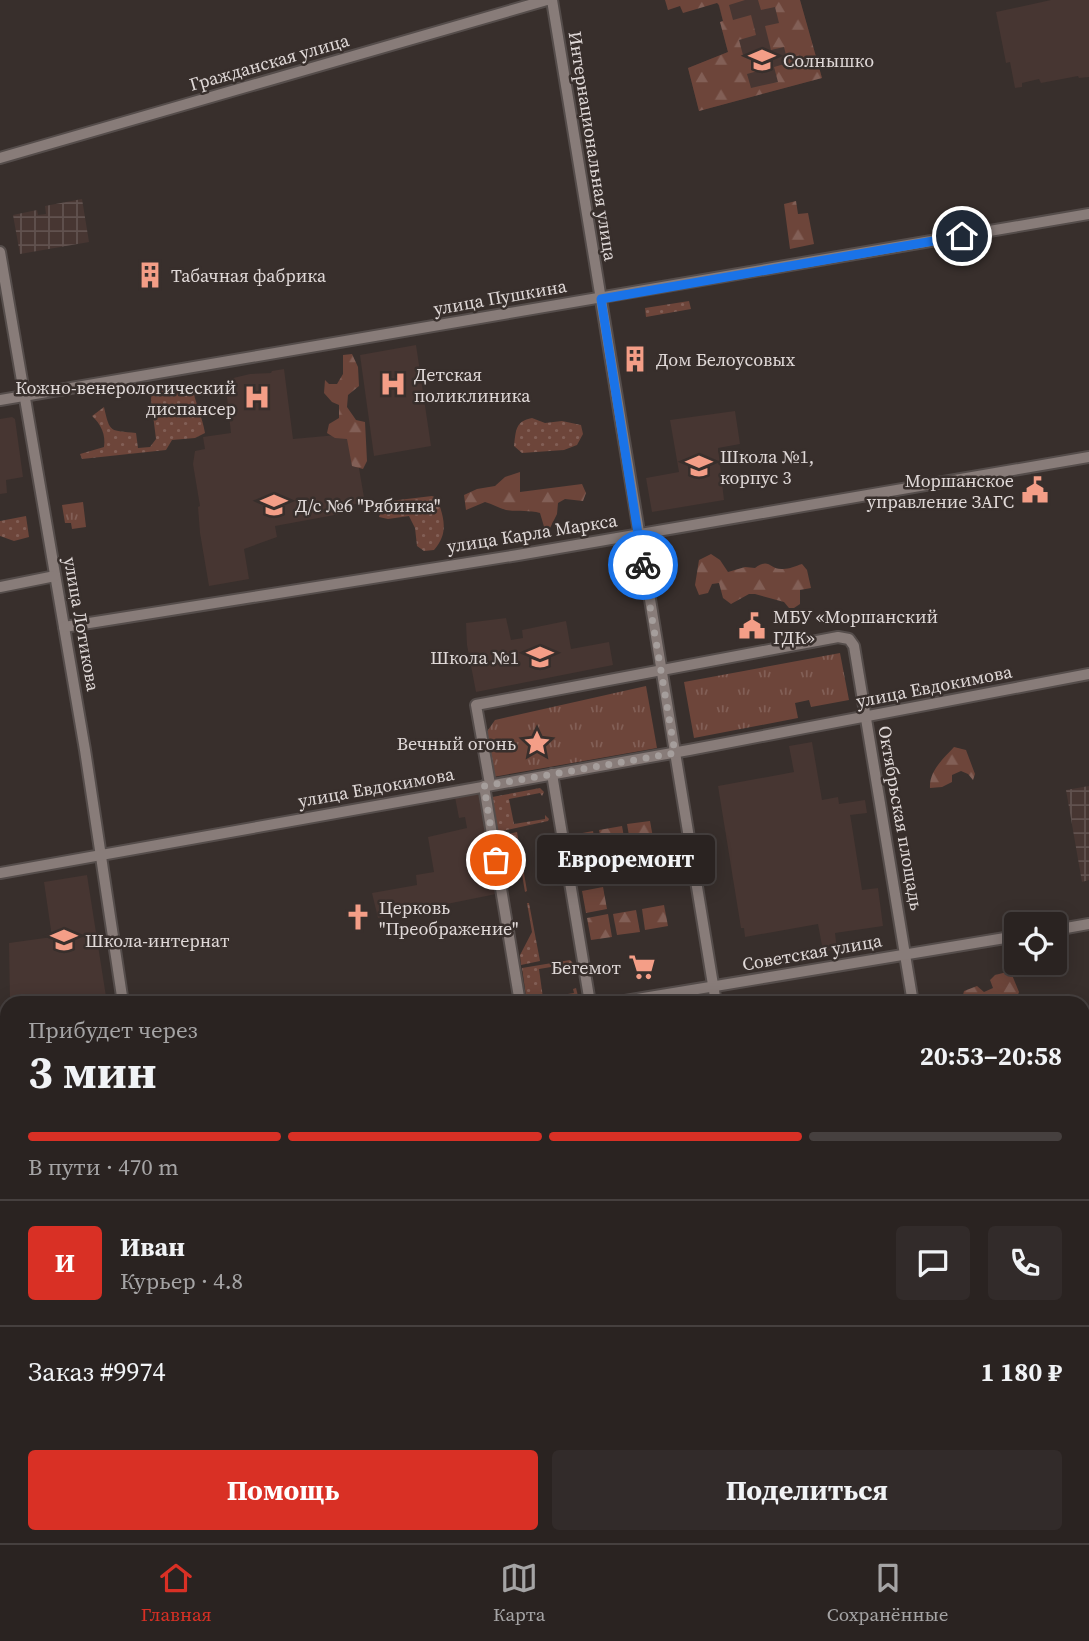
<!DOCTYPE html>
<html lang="ru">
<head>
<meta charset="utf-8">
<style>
	body { margin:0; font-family:"Source Serif 4",serif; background:#322b2a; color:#f1f3f6; height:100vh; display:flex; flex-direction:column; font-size:26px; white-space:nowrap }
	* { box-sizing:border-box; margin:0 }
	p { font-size:23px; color:#a5a4a5 }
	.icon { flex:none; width:38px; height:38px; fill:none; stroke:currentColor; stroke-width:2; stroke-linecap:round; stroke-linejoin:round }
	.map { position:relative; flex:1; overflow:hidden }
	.side { position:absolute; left:0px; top:996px; width:1090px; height:548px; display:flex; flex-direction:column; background:#2a2321; border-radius:21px 21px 0 0; box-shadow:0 4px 18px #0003,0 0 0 2px #46403f }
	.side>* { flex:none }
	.tools { position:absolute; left:1004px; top:912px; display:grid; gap:14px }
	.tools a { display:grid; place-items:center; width:63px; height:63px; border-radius:7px; background:#2a2321; box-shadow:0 4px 18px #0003,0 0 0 2px #46403f; font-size:35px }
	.pin { position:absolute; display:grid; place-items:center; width:60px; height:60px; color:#fff; margin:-30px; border:4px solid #fff; border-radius:50%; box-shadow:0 2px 7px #0007 }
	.courier { position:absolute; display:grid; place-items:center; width:70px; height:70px; margin:-35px; border:5px solid #1a73e8; border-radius:50%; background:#fff; color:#222; box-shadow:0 2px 9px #0007 }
	.bubble { position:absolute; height:49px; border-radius:7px; background:#2a2321; box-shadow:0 4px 18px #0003,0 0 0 2px #46403f; font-size:23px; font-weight:700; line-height:49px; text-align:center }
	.overview em { font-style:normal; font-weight:700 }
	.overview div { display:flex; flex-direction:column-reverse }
	.overview { display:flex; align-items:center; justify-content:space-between; height:119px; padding:0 28px }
	h1 { font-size:46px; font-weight:700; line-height:52px }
	.bar { display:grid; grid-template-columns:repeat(4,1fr); gap:10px 7px; align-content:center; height:84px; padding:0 28px }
	.bar i { height:9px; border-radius:5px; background:#46403f }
	.bar .active { background:#d93025 }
	.bar p { grid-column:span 4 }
	.line { display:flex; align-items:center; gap:18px; padding:0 28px; border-top:2px solid #46403f }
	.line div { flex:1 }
	.round { display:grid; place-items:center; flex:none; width:74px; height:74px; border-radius:7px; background:#322b2a }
	.button { display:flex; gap:14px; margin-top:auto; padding:14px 28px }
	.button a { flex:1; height:80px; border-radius:7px; background:#d93025; color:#fff; font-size:28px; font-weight:700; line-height:80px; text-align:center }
	.button a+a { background:#322b2a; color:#f1f3f6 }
	.dock { display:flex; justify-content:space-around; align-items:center; height:98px; border-top:2px solid #46403f; background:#2a2321; font-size:19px; color:#a5a4a5 }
	.dock a { display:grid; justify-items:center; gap:4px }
	.dock .active { color:#d93025 }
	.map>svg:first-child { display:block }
</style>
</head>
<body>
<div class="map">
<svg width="1089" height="1543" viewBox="0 0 1089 1543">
	<defs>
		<pattern id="industrial-grid" width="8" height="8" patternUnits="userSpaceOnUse" patternTransform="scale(1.75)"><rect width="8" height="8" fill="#473632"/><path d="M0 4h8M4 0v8" fill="none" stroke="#61524f"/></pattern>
		<pattern id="grass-dots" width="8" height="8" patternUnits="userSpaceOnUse" patternTransform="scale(1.75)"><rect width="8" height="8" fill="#6d453a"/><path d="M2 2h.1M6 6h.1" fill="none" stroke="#825f56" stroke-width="1.8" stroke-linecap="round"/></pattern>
		<pattern id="forest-firs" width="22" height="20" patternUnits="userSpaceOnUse" patternTransform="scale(1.75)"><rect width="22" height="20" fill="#6d453a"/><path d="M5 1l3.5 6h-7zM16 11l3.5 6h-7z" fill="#825f56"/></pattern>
		<pattern id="park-tufts" width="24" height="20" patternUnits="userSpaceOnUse" patternTransform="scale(1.75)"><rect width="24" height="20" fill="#6d453a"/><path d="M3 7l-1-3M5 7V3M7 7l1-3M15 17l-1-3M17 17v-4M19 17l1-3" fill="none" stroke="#825f56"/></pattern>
	</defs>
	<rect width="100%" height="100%" fill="#382f2c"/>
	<g fill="#473632">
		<path d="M717 0H800L822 78 699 111 688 68 728 52 720 22 723 21Z"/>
		<path d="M1051 0H1089V77L1079 78 1078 76 1041 83 1039 79 1022 83V87L1015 88 1010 62 1006 63 996 12Z"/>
		<path d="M416 345 431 446 374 456 360 355Z"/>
		<path d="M284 369 293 439 348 434 355 445 365 503 339 506 340 514 275 526 277 537 244 549 249 579 209 586 200 533 198 507 200 506 193 464 195 451 205 449 203 437 231 433 225 380 250 374 271 373 272 371Z"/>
		<path d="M735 411 740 444 718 448 724 500 652 512 646 478 679 472 670 420Z"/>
		<path d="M12 417 15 419 23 477 6 480 7 493 0 494V419Z"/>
		<path d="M506 618 511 640 523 638 522 630 566 621 571 649 609 642 613 665 476 692 467 645 466 623Z"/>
		<path d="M812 742 822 800 838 797 839 804 865 800 867 813 850 815 851 820 862 890 878 888 883 926 835 933 837 950 823 951 818 924 745 937 744 928H741L718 786 794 772 789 746Z"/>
		<path d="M476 793 480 797 496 894 378 918 372 893 417 885 416 875 434 872 428 837 467 828 465 817 459 818 455 797Z"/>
		<path d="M87 875 107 1003H10L9 943 52 937 44 882Z"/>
		<path d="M410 1536 452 1537 453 1543H370Z"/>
	</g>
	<g fill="url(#industrial-grid)">
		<path d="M82 199 89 242 20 254 13 215 37 210 38 215 46 214 45 206Z"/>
		<path d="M1089 786V880L1082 882 1066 790Z"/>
	</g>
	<g fill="url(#grass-dots)">
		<path d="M689 301 691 309 646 317 645 308Z"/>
		<path d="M192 385C195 403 202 416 205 433L195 438 172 440 166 450 82 459 80 454 104 447C106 435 101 424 92 416L104 407C110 434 110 430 136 433L138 448 150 447 156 439 151 399 152 391Z"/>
		<path d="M532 418 545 423 562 421 581 425 583 434 577 445 564 450 522 453 514 446C516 431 515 421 532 418Z"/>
		<path d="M432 496 437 498C444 518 449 533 434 550L424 551 417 546 415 528 409 516 388 519 379 517 382 507 390 501Z"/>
		<path d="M26 516 29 537 14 541 0 536V521Z"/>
		<path d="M540 788 544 792 542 796 540 793 509 799 514 824 545 819V815L549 819 548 821 498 832 492 797Z"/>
		<path d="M517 832 527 891 525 892 520 862 501 846 499 836Z"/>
		<path d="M527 903H529L540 961 521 965 520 955 532 932Z"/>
		<path d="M570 960 574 964 572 968H570L569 964 539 969 543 998 574 993 573 989 576 988 578 996 545 1003H527L522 968Z"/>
	</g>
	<g fill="url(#forest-firs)">
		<path d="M665 0H745L729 5 733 20 751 15 756 35 739 40 743 55 760 51 765 69 747 74 751 88 778 82 774 67 788 63 784 47 771 50 765 26 779 23 775 7 761 10 758 0H800L822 78 699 111 688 68 728 52 720 22 723 21 719 5 717 3 683 13 680 6 668 10Z"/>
		<path d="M796 201 798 214 808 213 814 244 790 249 784 204Z"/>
		<path d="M352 354 358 367 359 386 348 395 347 407 356 420 365 422 367 461 363 469 352 466 347 439 335 438 327 433 329 424 339 418V405L332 402 324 393 325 380 329 384H337L343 374V355Z"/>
		<path d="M520 472V492L582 484 586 493 583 501 565 499 558 503 557 514 550 528 545 530 540 513C529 510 518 512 506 510 499 508 492 504 485 502L466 510 464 495 477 489 495 486 505 477Z"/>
		<path d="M711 554 720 560 728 572 745 567 755 568C770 557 769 570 783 569 790 569 795 566 802 564L807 570 811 588 800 590V604L794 608H789L784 602 755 594H749L731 604 723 598 719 583 712 584 708 593 699 595 695 585 699 560Z"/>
		<path d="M954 747 966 750 975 774 973 780 968 774 961 771 952 775V782L942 787 930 788C929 771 943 759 954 747Z"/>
		<path d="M650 821 654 843 631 847 627 824Z"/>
		<path d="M622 826 626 848 603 852 599 830Z"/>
		<path d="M593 831 597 853 576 856 572 835Z"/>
		<path d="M598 858 602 880 581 884 577 862Z"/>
		<path d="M603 887 607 909 586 913 582 891Z"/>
		<path d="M664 905 668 926 645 930 642 909Z"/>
		<path d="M636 910 640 932 617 935 613 914Z"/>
		<path d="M608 914 612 937 591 940 587 918Z"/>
		<path d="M1007 972 1012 975 1019 992 1015 1003H961L964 991 977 986 984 992 993 988 990 980 995 975Z"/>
	</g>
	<g fill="url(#park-tufts)">
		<path d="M83 502 86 527 72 529 71 523H65L62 505Z"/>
		<path d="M840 653 849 700 811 707 809 700 795 703 798 718 694 738 684 682Z"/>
		<path d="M646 686 657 748 493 777 486 733 495 720Z"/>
	</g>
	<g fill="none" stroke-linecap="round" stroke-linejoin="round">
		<g stroke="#554d4b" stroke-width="14">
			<g id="minor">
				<path d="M552 0 716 1003"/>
				<path d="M0 158 547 0"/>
				<path d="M0 252 85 750 123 1003"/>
				<path d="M0 400 1089 214"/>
				<path d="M0 587 55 576"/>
				<path d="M64 627 518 555 1089 457"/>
				<path d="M552 774 590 1003"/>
				<path d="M490 784 476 705 838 637 849 639 854 646 913 1003"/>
				<path d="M484 786 520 1003"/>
				<path d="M0 873 689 750 1089 674"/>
				<path d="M1055 930 1089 924"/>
				<path d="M613 1003 1017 936"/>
				<path d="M0 1100 7 1099"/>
				<path d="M0 1340 7 1339"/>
				<path d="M1083 1415 1089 1414"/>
				<path d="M803 1536 804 1543"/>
				<path d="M259 1543 299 1536"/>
			</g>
		</g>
		<g stroke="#554d4b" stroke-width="18">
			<g id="major">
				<path d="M1083 1174 1089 1173"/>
				<path d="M202 1536 203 1543"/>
			</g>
		</g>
		<use href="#minor" stroke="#887c79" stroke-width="10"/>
		<use href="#major" stroke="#c7816e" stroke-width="14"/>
	</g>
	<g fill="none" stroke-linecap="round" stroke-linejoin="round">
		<path stroke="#a59e9c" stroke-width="7" stroke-dasharray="0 12.6" d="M496 860 484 786 675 753 643 565"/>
		<path stroke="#1a73e8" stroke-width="9" d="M643 565 601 299 962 236"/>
	</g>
	<defs>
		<g id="school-bare" transform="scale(2.1)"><path d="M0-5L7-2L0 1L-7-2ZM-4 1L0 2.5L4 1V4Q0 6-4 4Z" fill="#f49e87" stroke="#382f2c" stroke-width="2.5" paint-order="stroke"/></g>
		<g id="building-bare" transform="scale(2.1)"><path d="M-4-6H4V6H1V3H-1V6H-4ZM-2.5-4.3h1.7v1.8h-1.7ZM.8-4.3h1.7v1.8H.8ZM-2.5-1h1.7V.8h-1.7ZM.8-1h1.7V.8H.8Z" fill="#f49e87" stroke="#382f2c" stroke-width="2.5" paint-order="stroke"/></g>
		<g id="hospital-bare" transform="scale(2.1)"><path d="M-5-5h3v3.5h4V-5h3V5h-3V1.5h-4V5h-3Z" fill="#f49e87" stroke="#382f2c" stroke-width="2.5" paint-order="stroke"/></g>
		<g id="civic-bare" transform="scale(2.1)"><path d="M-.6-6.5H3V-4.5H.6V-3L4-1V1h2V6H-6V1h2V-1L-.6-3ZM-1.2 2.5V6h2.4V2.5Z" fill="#f49e87" stroke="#382f2c" stroke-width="2.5" paint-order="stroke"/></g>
		<g id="sight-bare" transform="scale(2.1)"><path d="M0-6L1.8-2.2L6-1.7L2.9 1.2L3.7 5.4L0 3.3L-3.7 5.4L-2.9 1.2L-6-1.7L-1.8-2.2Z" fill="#f49e87" stroke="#382f2c" stroke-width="2.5" paint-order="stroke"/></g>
		<g id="church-bare" transform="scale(2.1)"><path d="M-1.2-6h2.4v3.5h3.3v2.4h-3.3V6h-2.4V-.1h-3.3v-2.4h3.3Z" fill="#f49e87" stroke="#382f2c" stroke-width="2.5" paint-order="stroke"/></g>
		<g id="supermarket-bare" transform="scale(2.1)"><path d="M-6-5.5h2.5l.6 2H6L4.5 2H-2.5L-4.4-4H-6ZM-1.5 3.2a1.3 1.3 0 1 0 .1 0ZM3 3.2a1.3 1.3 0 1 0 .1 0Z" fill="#f49e87" stroke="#382f2c" stroke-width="2.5" paint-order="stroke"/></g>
	</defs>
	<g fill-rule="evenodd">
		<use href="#school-bare" x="762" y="60"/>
		<use href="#building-bare" x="150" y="275"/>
		<use href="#building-bare" x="635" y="359"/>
		<use href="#hospital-bare" x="393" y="384"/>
		<use href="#hospital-bare" x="257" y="397"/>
		<use href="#school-bare" x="699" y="466"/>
		<use href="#civic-bare" x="1035" y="490"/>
		<use href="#school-bare" x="274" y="505"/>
		<use href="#civic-bare" x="752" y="626"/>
		<use href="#school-bare" x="540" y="657"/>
		<use href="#sight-bare" x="537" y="743"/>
		<use href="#church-bare" x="358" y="917"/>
		<use href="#school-bare" x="64" y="940"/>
		<use href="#supermarket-bare" x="642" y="967"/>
	</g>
	<g text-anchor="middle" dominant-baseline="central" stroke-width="5" stroke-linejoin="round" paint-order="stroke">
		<g font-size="18" fill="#e0d9d8" stroke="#382f2c" text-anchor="start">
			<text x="783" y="60">Солнышко</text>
			<text x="171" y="275">Табачная фабрика</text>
			<text x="656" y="359">Дом Белоусовых</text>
			<text x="414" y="374">Детская<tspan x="414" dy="21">поликлиника</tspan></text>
			<text x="236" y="387" text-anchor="end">Кожно-венерологический<tspan x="236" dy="21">диспансер</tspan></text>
			<text x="720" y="456">Школа №1,<tspan x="720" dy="21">корпус 3</tspan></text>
			<text x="1014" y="480" text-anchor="end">Моршанское<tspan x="1014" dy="21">управление ЗАГС</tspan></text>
			<text x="295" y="505">Д/с №6 "Рябинка"</text>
			<text x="773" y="616">МБУ «Моршанский<tspan x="773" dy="21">ГДК»</tspan></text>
			<text x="519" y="657" text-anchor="end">Школа №1</text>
			<text x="516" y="743" text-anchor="end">Вечный огонь</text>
			<text x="379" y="907">Церковь<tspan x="379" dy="21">"Преображение"</tspan></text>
			<text x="85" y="940">Школа-интернат</text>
			<text x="621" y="967" text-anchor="end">Бегемот</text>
		</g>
		<g font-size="18" fill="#e0d9d8" stroke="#382f2c">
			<text transform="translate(269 62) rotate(-16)">Гражданская улица</text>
			<text transform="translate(593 146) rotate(81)">Интернациональная улица</text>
			<text transform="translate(500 297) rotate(-10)">улица Пушкина</text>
			<text transform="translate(532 533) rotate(-9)">улица Карла Маркса</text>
			<text transform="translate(82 624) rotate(80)">улица Лотикова</text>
			<text transform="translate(934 686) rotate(-11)">улица Евдокимова</text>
			<text transform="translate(376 787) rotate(-10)">улица Евдокимова</text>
			<text transform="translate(901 818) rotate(80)">Октябрьская площадь</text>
			<text transform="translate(812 952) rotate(-10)">Советская улица</text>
		</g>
	</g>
</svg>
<div class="tools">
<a><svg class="icon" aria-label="locate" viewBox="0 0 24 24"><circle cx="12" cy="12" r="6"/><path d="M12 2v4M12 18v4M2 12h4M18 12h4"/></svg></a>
</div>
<div class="pin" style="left:496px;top:860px;background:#ea580c"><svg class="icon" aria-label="bag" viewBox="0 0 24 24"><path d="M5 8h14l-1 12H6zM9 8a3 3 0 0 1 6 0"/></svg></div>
<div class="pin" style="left:962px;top:236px;background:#1f2937"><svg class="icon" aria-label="home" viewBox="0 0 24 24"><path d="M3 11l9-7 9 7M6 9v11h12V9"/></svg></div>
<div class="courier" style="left:643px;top:565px"><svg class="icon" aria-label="bike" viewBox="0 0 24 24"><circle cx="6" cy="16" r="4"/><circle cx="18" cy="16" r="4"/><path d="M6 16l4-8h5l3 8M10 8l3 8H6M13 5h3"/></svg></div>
<div class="bubble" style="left:537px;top:835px;width:178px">Евроремонт</div>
<section class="side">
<div class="overview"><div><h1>3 мин</h1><p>Прибудет через</p></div><em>20:53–20:58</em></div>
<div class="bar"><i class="active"></i><i class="active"></i><i class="active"></i><i></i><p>В пути · 470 m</p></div>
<div class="line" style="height:126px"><b class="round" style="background:#d93025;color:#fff">И</b><div><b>Иван</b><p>Курьер · 4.8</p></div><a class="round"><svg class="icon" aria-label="chat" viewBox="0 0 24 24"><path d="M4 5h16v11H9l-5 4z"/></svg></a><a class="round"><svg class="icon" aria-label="phone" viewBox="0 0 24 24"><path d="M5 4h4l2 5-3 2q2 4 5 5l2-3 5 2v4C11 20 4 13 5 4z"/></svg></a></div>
<div class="line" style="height:91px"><div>Заказ #9974</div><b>1 180 ₽</b></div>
<div class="button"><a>Помощь</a><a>Поделиться</a></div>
</section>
</div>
<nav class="dock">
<a class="active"><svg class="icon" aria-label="home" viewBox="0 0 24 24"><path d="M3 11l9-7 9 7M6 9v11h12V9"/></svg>Главная</a>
<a><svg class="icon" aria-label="map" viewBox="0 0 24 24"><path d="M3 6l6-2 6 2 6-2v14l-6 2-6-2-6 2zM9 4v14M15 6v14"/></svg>Карта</a>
<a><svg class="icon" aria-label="saved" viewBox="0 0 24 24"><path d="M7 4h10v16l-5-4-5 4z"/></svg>Сохранённые</a>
</nav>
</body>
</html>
